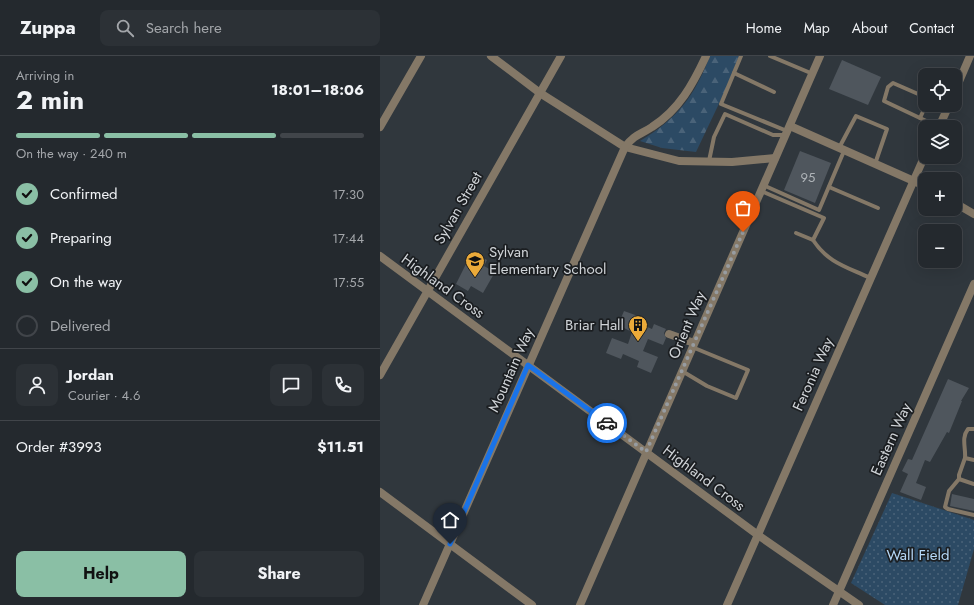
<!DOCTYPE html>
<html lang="en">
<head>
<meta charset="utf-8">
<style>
	body { margin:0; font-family:Jost,sans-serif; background:#2c3136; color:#f1f3f6; height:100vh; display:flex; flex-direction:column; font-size:15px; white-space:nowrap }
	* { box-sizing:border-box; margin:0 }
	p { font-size:13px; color:#a3a6aa }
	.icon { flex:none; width:22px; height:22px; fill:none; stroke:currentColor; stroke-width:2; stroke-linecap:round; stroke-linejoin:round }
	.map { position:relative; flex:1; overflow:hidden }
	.drawer { display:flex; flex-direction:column; background:#24292e; width:380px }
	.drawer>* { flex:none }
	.tools { position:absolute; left:538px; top:12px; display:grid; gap:8px }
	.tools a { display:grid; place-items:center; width:44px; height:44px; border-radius:8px; background:#24292e; box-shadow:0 4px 16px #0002,0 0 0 1px #41454a; font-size:20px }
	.pin { position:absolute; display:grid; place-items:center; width:34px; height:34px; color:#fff; margin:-41px -17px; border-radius:50% 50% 50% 0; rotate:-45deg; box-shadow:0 0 4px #0007 }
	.pin .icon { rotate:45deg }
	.courier { position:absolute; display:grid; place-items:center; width:40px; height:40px; margin:-20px; border:3px solid #1a73e8; border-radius:50%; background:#fff; color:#222; box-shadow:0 1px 5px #0007 }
	.headline em { font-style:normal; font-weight:700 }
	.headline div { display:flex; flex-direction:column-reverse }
	.headline { display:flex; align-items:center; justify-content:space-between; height:68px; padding:0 16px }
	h1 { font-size:26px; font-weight:700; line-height:30px }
	.bar { display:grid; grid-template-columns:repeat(4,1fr); gap:6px 4px; align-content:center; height:48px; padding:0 16px }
	.bar i { height:5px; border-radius:3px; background:#41454a }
	.bar .on { background:#8abfa5 }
	.bar p { grid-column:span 4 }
	.line { display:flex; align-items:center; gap:10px; padding:0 16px; border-top:1px solid #41454a }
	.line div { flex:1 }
	.round { display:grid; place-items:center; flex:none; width:42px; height:42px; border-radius:8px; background:#2c3136 }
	ol { padding:0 16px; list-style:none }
	li { display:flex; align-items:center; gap:12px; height:44px }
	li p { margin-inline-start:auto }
	li .icon { padding:4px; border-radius:50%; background:#8abfa5; color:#111; stroke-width:4 }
	li:last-child { color:#a3a6aa }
	li i { width:22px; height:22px; border:2px solid #41454a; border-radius:50% }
	.button { display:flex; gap:8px; margin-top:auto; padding:8px 16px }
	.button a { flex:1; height:46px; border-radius:8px; background:#8abfa5; color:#111; font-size:16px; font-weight:700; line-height:46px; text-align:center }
	.button a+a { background:#2c3136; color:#f1f3f6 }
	header { display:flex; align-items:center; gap:24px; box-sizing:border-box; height:56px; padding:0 20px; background:#24292e; border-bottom:1px solid #41454a }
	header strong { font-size:19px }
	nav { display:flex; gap:22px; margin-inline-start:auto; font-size:14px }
	.search { width:280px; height:36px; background:#2c3136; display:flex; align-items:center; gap:10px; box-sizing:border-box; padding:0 14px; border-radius:8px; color:#a3a6aa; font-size:15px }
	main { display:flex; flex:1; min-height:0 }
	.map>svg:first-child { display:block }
</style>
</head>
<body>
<header>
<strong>Zuppa</strong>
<div class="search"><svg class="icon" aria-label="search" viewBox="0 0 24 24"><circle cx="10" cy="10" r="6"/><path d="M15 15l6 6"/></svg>Search here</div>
<nav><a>Home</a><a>Map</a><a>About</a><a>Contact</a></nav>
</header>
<main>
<section class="drawer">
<div class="headline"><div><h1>2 min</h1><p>Arriving in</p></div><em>18:01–18:06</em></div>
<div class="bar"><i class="on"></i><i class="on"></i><i class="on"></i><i></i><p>On the way · 240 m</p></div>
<ol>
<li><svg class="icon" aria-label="check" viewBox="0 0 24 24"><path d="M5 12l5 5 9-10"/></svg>Confirmed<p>17:30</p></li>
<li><svg class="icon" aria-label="check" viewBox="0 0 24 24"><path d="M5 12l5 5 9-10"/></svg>Preparing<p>17:44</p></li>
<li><svg class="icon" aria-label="check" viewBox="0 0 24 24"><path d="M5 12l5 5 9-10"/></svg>On the way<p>17:55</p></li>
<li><i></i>Delivered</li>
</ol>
<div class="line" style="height:72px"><a class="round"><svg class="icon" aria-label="person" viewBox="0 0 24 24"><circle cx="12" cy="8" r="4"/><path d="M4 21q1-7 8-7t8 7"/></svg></a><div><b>Jordan</b><p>Courier · 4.6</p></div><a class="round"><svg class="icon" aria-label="chat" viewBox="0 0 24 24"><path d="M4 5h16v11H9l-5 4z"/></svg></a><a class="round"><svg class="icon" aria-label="phone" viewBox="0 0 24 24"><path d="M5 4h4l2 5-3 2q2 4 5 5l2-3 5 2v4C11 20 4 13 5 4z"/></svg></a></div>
<div class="line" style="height:52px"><div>Order #3993</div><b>$11.51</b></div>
<div class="button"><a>Help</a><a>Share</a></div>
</section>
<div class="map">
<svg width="594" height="549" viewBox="0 0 594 549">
	<defs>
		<pattern id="forest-firs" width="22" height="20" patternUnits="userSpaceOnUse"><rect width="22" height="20" fill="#2c4a64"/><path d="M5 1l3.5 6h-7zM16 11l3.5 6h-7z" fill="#4a6379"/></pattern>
		<pattern id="park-dots" width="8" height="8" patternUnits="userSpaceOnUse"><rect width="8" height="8" fill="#2c4a64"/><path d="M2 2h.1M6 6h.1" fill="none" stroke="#4a6379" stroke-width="1.8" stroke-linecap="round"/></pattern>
	</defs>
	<rect width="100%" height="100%" fill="#30373d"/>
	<path fill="url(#forest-firs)" d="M330 0H359L345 35 316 96 282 92 260 85C298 62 314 41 330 0Z"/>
	<path fill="url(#park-dots)" d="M512 437 594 464V493L578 549H505L471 527Z"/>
	<g fill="#4f565d">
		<path d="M462 4 501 21 488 49 449 33Z"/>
		<path d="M420 95 451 107 435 147 404 134Z"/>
		<path d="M92 196 107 204 104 210 115 216 103 237 91 230 88 235 76 228Z"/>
		<path d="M244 255 258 260 256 266 272 273 274 268 286 273 284 277 286 282 283 289 268 283 263 295 278 301 271 317 257 311 259 305 243 298 241 303 226 297 232 282 248 288 252 276 238 269Z"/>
		<path d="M568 323 589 332 581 345H582L569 377 567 376 550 406 545 404 536 427 546 431 541 444 520 436 528 418 522 415 528 403 532 404Z"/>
		<path d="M572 438 594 443V455L570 450Z"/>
	</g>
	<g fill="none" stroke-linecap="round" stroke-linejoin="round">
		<g stroke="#847867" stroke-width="4">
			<path d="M361 0 341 48 407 75"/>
			<path d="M390 0 433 18"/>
			<path d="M354 17 394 36"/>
			<path d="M545 41 513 27 508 31 504 45 559 71"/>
			<path d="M540 62 546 49"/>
			<path d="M459 92 476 60 507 73 495 108"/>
			<path d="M329 105 334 81 345 58 393 79H405"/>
			<path d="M383 129 439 154 464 95"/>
			<path d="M449 131 498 152"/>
			<path d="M381 135 444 162 433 184C448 207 467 211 490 222"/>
			<path d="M416 177 433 184"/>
			<path d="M302 315 327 330 356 342 368 314 312 291"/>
			<path d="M585 402C586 392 581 382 588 373H594"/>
			<path d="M594 404 585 402 579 419V423L594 428"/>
			<path d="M579 423 569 435 565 451 568 453 594 459"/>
		</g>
		<g stroke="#847867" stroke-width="8">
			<path d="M111 0 160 37 245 91 299 105 352 106 395 102"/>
			<path d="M575 35 590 0"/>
			<path d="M410 70 545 130"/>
			<path d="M559 71 569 49"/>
			<path d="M575 147 594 158"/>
			<path d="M0 200 378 479 479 549"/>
			<path d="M289 278 314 287"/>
			<path d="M0 319 181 0"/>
			<path d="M0 436 152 549"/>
			<path d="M43 549 245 91C255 78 260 79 272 71 299 54 313 28 326 0"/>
			<path d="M347 549 545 99"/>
			<path d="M453 549 594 228"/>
		</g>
		<g stroke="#847867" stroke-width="8">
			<path d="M0 71 41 0"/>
			<path d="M200 549 440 0"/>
		</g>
	</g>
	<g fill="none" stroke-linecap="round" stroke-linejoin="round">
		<path stroke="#979ca1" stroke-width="4" stroke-dasharray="0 7.2" d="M227 367 266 396 363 176"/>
		<path stroke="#1a73e8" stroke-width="5" d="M70 488 148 309 227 367"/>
	</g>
	<defs>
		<g id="school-pin" transform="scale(1)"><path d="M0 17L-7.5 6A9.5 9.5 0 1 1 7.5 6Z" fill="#ebaa39" stroke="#1b1e21"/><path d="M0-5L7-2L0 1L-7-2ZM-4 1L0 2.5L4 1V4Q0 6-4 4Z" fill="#111"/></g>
		<g id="building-pin" transform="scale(1)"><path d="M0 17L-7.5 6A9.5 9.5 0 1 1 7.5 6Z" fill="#ebaa39" stroke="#1b1e21"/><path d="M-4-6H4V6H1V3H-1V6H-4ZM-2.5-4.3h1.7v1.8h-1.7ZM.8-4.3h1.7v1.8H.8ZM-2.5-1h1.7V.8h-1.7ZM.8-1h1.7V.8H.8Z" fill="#111"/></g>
	</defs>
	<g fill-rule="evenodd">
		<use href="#school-pin" x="95" y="205"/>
		<use href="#building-pin" x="258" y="269"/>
	</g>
	<g text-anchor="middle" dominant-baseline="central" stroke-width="3.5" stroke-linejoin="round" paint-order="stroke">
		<g font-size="13" fill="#afb4b8">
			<text x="428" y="121">95</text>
		</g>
		<g font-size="15" fill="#cfd3d7" stroke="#1b1e21">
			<text transform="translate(78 152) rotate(-60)">Sylvan Street</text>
			<text transform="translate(63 230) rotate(36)">Highland Cross</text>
			<text transform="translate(307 269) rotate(-67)">Orient Way</text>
			<text transform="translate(131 314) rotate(-66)">Mountain Way</text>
			<text transform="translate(433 318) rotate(-66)">Feronia Way</text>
			<text transform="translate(511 383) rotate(-66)">Eastern Way</text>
			<text transform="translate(324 422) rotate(37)">Highland Cross</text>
		</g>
		<g font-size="15" fill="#cfd3d7" stroke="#1b1e21" text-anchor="start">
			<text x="109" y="196">Sylvan<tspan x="109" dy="17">Elementary School</tspan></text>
			<text x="244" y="269" text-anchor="end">Briar Hall</text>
		</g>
		<g font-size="15" fill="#b6d9f8" stroke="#1b1e21">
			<text x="538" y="499">Wall Field</text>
		</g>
	</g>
</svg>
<div class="tools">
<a><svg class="icon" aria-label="locate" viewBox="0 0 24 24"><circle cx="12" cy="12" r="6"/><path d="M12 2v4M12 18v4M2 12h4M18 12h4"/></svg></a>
<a><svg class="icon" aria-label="layers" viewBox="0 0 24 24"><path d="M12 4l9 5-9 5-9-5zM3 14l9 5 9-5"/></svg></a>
<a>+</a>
<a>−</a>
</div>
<div class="pin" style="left:363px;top:176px;background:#ea580c"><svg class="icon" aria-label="bag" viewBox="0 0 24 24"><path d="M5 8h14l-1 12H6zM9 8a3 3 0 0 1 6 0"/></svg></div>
<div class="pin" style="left:70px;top:488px;background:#1f2937"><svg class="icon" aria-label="home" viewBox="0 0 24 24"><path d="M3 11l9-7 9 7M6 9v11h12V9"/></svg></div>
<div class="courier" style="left:227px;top:367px"><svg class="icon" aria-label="car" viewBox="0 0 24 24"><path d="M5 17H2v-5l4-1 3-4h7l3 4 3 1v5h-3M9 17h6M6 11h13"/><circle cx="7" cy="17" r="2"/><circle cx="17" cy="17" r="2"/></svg></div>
</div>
</main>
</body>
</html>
